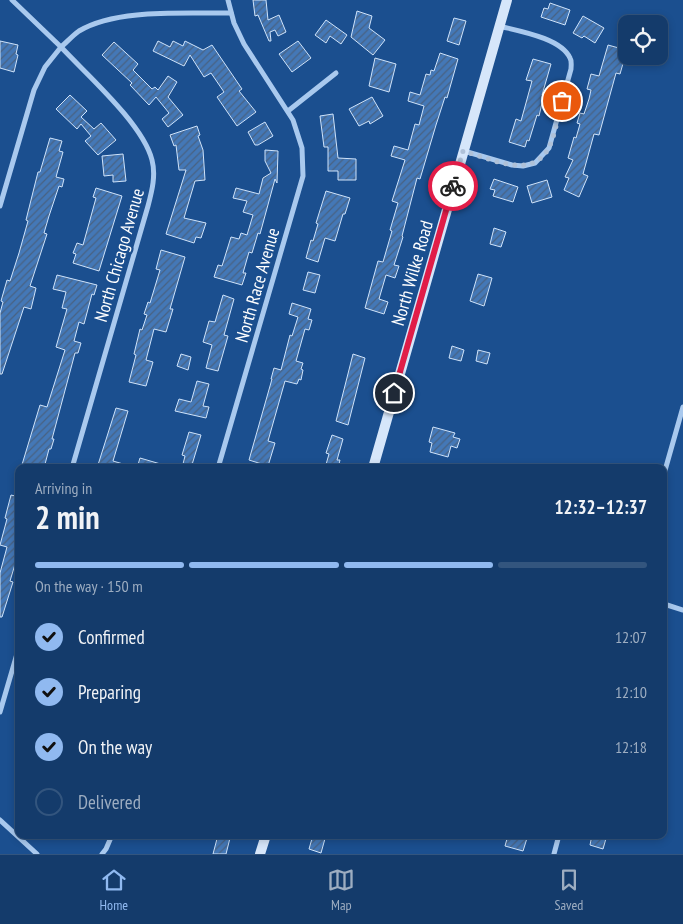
<!DOCTYPE html>
<html lang="en">
<head>
<meta charset="utf-8">
<style>
	body { margin:0; font-family:"PT Sans Narrow",sans-serif; background:#214673; color:#f1f3f6; height:100vh; display:flex; flex-direction:column; font-size:19px; white-space:nowrap }
	* { box-sizing:border-box; margin:0 }
	p { font-size:16px; color:#9dadc1 }
	.icon { flex:none; width:28px; height:28px; fill:none; stroke:currentColor; stroke-width:2; stroke-linecap:round; stroke-linejoin:round }
	.map { position:relative; flex:1; overflow:hidden }
	.sheet { position:absolute; left:15px; top:464px; width:652px; height:375px; display:flex; flex-direction:column; background:#143b6b; border-radius:10px; box-shadow:0 2px 8px #0003,0 0 0 1px #33557e }
	.sheet>* { flex:none }
	.fabs { position:absolute; left:618px; top:15px; display:grid; gap:10px }
	.fabs a { display:grid; place-items:center; width:50px; height:50px; border-radius:10px; background:#143b6b; box-shadow:0 2px 8px #0003,0 0 0 1px #33557e; font-size:25px }
	.pin { position:absolute; display:grid; place-items:center; width:42px; height:42px; color:#fff; margin:-21px; border:2px solid #fff; border-radius:50%; box-shadow:0 1px 5px #0007 }
	.courier { position:absolute; display:grid; place-items:center; width:50px; height:50px; margin:-25px; border:4px solid #e11d48; border-radius:50%; background:#fff; color:#222; box-shadow:0 1px 6px #0007 }
	.head em { font-style:normal; font-weight:700 }
	.head div { display:flex; flex-direction:column-reverse }
	.head { display:flex; align-items:center; justify-content:space-between; height:85px; padding:0 20px }
	h1 { font-size:32px; font-weight:700; line-height:38px }
	.bar { display:grid; grid-template-columns:repeat(4,1fr); gap:8px 5px; align-content:center; height:60px; padding:0 20px }
	.bar i { height:6px; border-radius:4px; background:#33557e }
	.bar .active { background:#90b9f0 }
	.bar p { grid-column:span 4 }
	ol { padding:0 20px; list-style:none }
	li { display:flex; align-items:center; gap:15px; height:55px }
	li p { margin-inline-start:auto }
	li .icon { padding:5px; border-radius:50%; background:#90b9f0; color:#111; stroke-width:4 }
	li:last-child { color:#9dadc1 }
	li i { width:28px; height:28px; border:2px solid #33557e; border-radius:50% }
	.tabs { display:flex; justify-content:space-around; align-items:center; height:70px; border-top:1px solid #33557e; background:#143b6b; font-size:14px; color:#9dadc1 }
	.tabs a { display:grid; justify-items:center; gap:2px }
	.tabs .active { color:#90b9f0 }
	.map>svg:first-child { display:block }
</style>
</head>
<body>
<div class="map">
<svg width="683" height="854" viewBox="0 0 683 854">
	<defs>
		<pattern id="building-hatch" width="6" height="6" patternUnits="userSpaceOnUse" patternTransform="scale(1.25)"><rect width="6" height="6" fill="#4478b7"/><path d="M-1 1l2-2M0 6l6-6M5 7l2-2" fill="none" stroke="#486282"/></pattern>
	</defs>
	<rect width="100%" height="100%" fill="#1b4f8f"/>
	<g fill="url(#building-hatch)" stroke="#cfe3fa">
		<path d="M253 0H266L268 20 279 15 286 32 278 36 275 30 270 32 271 41H269L258 15 255 16Z"/>
		<path d="M550 3 570 10 565 25 541 17 544 8 548 9Z"/>
		<path d="M357 11 372 16 369 28 385 40 373 55 351 37Z"/>
		<path d="M583 16 604 28 595 43 584 36 582 38 573 33Z"/>
		<path d="M454 18 466 21 459 45 447 41Z"/>
		<path d="M326 20 347 35 341 44 330 36 326 43 315 35Z"/>
		<path d="M0 41 18 45 16 54 18 55 14 72 0 68Z"/>
		<path d="M158 41 170 47 173 41 183 46 185 41 203 50 212 45 242 89 239 91 256 112 237 126 217 97 224 92 211 73 204 77 190 55 184 66 153 51Z"/>
		<path d="M298 41 311 58 292 72 279 54Z"/>
		<path d="M114 42 138 64 133 70 152 89 155 87 158 90 168 76 177 82 168 97 183 115 168 127 162 119 169 113 156 97 149 105 130 85 132 83 102 55Z"/>
		<path d="M608 45 626 50V53L620 74 616 73 599 135 594 134 583 174 588 176 579 197 564 190 569 178 565 177 573 160 568 158 574 137 576 138 580 124 577 123 580 113 584 114 589 99 591 90 587 89 591 74 599 76Z"/>
		<path d="M440 53 458 59 447 98 445 97 436 125 420 179 417 178 402 236 403 237 394 265 399 266 395 278 386 275 379 299 388 302 384 314 365 308 378 261 383 262 392 231 390 230 398 203 392 201 405 160 391 156 394 146 408 150 415 124 419 125 424 106 408 101 410 92 420 95 426 74 430 75 431 70 434 71Z"/>
		<path d="M375 58 396 64 389 92 369 86Z"/>
		<path d="M533 59 551 64 542 95H544L539 116 537 115 529 141 527 140 525 147 509 142 516 119 521 121 532 81 526 80Z"/>
		<path d="M70 95 87 111 81 117 94 129 101 123 116 140 98 155 85 141 91 136 81 124 77 129 56 109Z"/>
		<path d="M372 97 383 116 370 124 369 121 359 126 349 109Z"/>
		<path d="M333 114 338 158 356 159V180H338V171H328V147H324L320 116Z"/>
		<path d="M265 122 273 136 258 145H255L248 132Z"/>
		<path d="M197 126 200 135 198 136 203 150 205 180 195 181 184 218 206 223 201 238 196 237 194 243 166 234 186 170H179L176 145 174 146 170 135Z"/>
		<path d="M50 138 62 141 59 151 63 152 56 177 64 179 62 187 59 186 49 216 44 233 47 234 30 286 36 288 31 309 24 307 2 374H0V313L3 302 1 301 7 280 10 281 19 253 28 221 26 220 38 172H40Z"/>
		<path d="M265 150 278 151 277 183 275 179 260 234 258 233 252 253 249 252 243 273H246L242 285 214 277 218 265 222 266 231 237 239 239 241 233 247 235 253 215 243 212 247 201 233 198 236 188 259 194 263 178 271 173 265 161Z"/>
		<path d="M123 154 126 181 113 182V175L104 176 102 156Z"/>
		<path d="M494 179 518 187 513 202 493 196 495 190 490 189Z"/>
		<path d="M547 180 552 197 532 203 527 186Z"/>
		<path d="M96 188 122 196 99 271 73 263 76 254 73 253 77 243 83 245 96 198 93 197Z"/>
		<path d="M326 191 350 198 345 214H343L335 241 325 238 318 262 306 258 311 240 313 241 318 224 316 223Z"/>
		<path d="M494 228 506 232 501 247 490 244Z"/>
		<path d="M161 250 185 257 170 309H173L166 332 154 329 146 360 153 362 146 386 129 382 136 355 134 354 140 329 142 330 147 315 144 314 148 302 150 303 160 270 156 269Z"/>
		<path d="M308 272 320 275 315 293 303 290Z"/>
		<path d="M478 274 492 278 484 306 470 301Z"/>
		<path d="M57 275 97 285 94 295 92 294 84 324 79 322 74 341 81 343 78 353H75L52 439H54L51 449H49L44 468H21L40 405 47 407 65 350 56 347 67 309 62 308 66 292 53 289Z"/>
		<path d="M223 295 234 299 224 335 228 336 218 371 206 368 212 345 203 342 209 321 215 322Z"/>
		<path d="M292 303 311 309 308 319 312 320 309 330 305 329 296 361 303 363 301 369 303 370 301 380 299 379 297 384 285 381 268 441 275 443 268 466 249 460 272 379H271L274 368 281 370 290 335 292 336 298 317 289 314Z"/>
		<path d="M452 346 464 350 461 361 449 358Z"/>
		<path d="M478 350 490 353 487 364 476 361Z"/>
		<path d="M181 354 191 357 188 370 177 366Z"/>
		<path d="M353 354 365 358 348 425 336 421Z"/>
		<path d="M197 381 209 384 203 406 209 407 206 418 175 411 179 399 191 402Z"/>
		<path d="M116 408 128 411 113 461 130 466V468H97Z"/>
		<path d="M433 427 455 433 453 437 460 439 457 448 451 446 448 457 430 452 432 443 429 442Z"/>
		<path d="M189 432 201 435 191 468H182L185 456 182 455Z"/>
		<path d="M332 435 343 439 337 460H340L338 468H325L329 454 326 453Z"/>
		<path d="M140 458 164 465V468H137Z"/>
		<path d="M11 495 19 497V551L10 581 13 582 2 617H0V573L7 547 0 545 7 519 5 518Z"/>
		<path d="M218 835 230 838 226 854H213Z"/>
		<path d="M313 835H326L321 853 309 849Z"/>
		<path d="M508 835H528L523 851 505 846Z"/>
		<path d="M592 835H607L603 849 590 845Z"/>
	</g>
	<g fill="none" stroke-linecap="round" stroke-linejoin="round">
		<g stroke="#a9c9ee" stroke-width="5">
			<path d="M12 0 61 47C67 42 72 36 79 31 117 8 187 14 231 13"/>
			<path d="M288 111 336 73"/>
			<path d="M464 151 512 165 523 166 535 163 549 148 571 69C571 66 572 61 570 58 561 38 519 31 499 26"/>
			<path d="M0 206 34 90 45 67 61 47C87 75 143 124 152 160 156 175 152 191 148 206L72 468"/>
			<path d="M218 468 303 176 302 148 293 120 244 44 234 23 228 0"/>
			<path d="M664 474 683 407"/>
			<path d="M664 604 683 610"/>
			<path d="M0 712 19 647"/>
			<path d="M0 820 37 854"/>
			<path d="M102 854 106 849 112 835"/>
			<path d="M554 854 559 835"/>
		</g>
		<g stroke="#d6e6fa" stroke-width="10">
			<path d="M373 468 507 0"/>
			<path d="M260 854 266 835"/>
		</g>
	</g>
	<g fill="none" stroke-linecap="round" stroke-linejoin="round">
		<path stroke="#afc1d8" stroke-width="5" stroke-dasharray="0 9" d="M453 186 463 151C489 158 531 180 548 149 555 137 558 115 562 101"/>
		<path stroke="#e11d48" stroke-width="6" d="M394 393 453 186"/>
	</g>
	<g text-anchor="middle" dominant-baseline="central" stroke-width="4.5" stroke-linejoin="round" paint-order="stroke">
		<g font-size="18" fill="#fff" stroke="#1b4f8f">
			<text transform="translate(119 255) rotate(-74)">North Chicago Avenue</text>
			<text transform="translate(412 273) rotate(-74)">North Wilke Road</text>
			<text transform="translate(257 285) rotate(-74)">North Race Avenue</text>
		</g>
	</g>
</svg>
<div class="fabs">
<a><svg class="icon" aria-label="locate" viewBox="0 0 24 24"><circle cx="12" cy="12" r="6"/><path d="M12 2v4M12 18v4M2 12h4M18 12h4"/></svg></a>
</div>
<div class="pin" style="left:562px;top:101px;background:#ea580c"><svg class="icon" aria-label="bag" viewBox="0 0 24 24"><path d="M5 8h14l-1 12H6zM9 8a3 3 0 0 1 6 0"/></svg></div>
<div class="pin" style="left:394px;top:393px;background:#1f2937"><svg class="icon" aria-label="home" viewBox="0 0 24 24"><path d="M3 11l9-7 9 7M6 9v11h12V9"/></svg></div>
<div class="courier" style="left:453px;top:186px"><svg class="icon" aria-label="bike" viewBox="0 0 24 24"><circle cx="6" cy="16" r="4"/><circle cx="18" cy="16" r="4"/><path d="M6 16l4-8h5l3 8M10 8l3 8H6M13 5h3"/></svg></div>
<section class="sheet">
<div class="head"><div><h1>2 min</h1><p>Arriving in</p></div><em>12:32–12:37</em></div>
<div class="bar"><i class="active"></i><i class="active"></i><i class="active"></i><i></i><p>On the way · 150 m</p></div>
<ol>
<li><svg class="icon" aria-label="check" viewBox="0 0 24 24"><path d="M5 12l5 5 9-10"/></svg>Confirmed<p>12:07</p></li>
<li><svg class="icon" aria-label="check" viewBox="0 0 24 24"><path d="M5 12l5 5 9-10"/></svg>Preparing<p>12:10</p></li>
<li><svg class="icon" aria-label="check" viewBox="0 0 24 24"><path d="M5 12l5 5 9-10"/></svg>On the way<p>12:18</p></li>
<li><i></i>Delivered</li>
</ol>
</section>
</div>
<nav class="tabs">
<a class="active"><svg class="icon" aria-label="home" viewBox="0 0 24 24"><path d="M3 11l9-7 9 7M6 9v11h12V9"/></svg>Home</a>
<a><svg class="icon" aria-label="map" viewBox="0 0 24 24"><path d="M3 6l6-2 6 2 6-2v14l-6 2-6-2-6 2zM9 4v14M15 6v14"/></svg>Map</a>
<a><svg class="icon" aria-label="saved" viewBox="0 0 24 24"><path d="M7 4h10v16l-5-4-5 4z"/></svg>Saved</a>
</nav>
</body>
</html>
